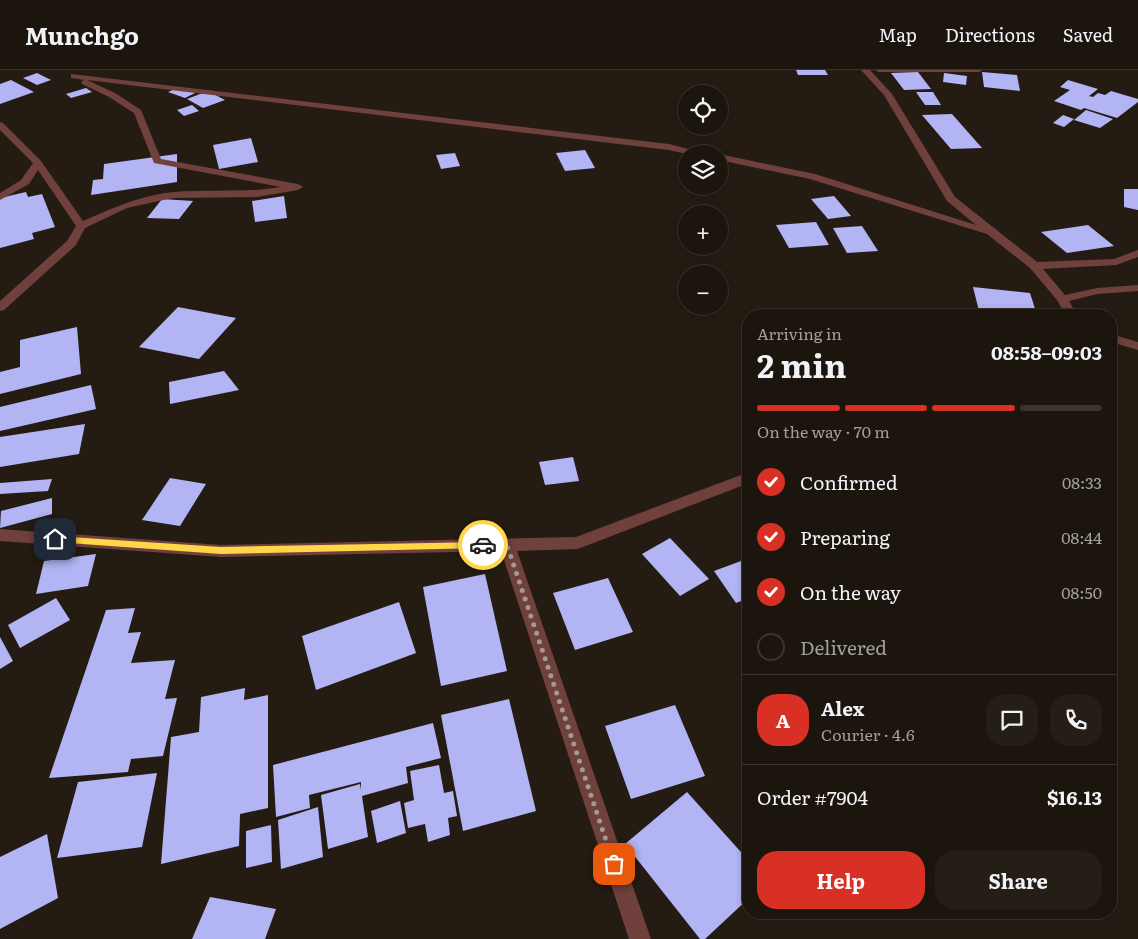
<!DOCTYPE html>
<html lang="en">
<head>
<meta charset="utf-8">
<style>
	body { margin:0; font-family:Literata,serif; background:#241e17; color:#f1f3f6; height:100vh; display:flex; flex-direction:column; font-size:19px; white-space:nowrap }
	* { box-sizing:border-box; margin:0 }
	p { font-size:16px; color:#a09f9e }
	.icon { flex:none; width:28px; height:28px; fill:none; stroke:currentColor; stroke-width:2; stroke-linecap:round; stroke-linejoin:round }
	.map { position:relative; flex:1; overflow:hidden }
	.side { position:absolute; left:742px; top:239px; width:375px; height:610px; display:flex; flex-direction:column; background:#1b150e; border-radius:20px; box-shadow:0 2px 8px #0003,0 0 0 1px #39342e }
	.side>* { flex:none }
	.buttons { position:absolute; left:678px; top:15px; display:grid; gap:10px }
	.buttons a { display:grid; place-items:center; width:50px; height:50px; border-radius:50%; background:#1b150e; box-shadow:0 2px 8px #0003,0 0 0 1px #39342e; font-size:25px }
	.pin { position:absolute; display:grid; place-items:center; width:42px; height:42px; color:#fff; margin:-21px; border-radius:10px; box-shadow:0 2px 8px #0006 }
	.courier { position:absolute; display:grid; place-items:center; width:50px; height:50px; margin:-25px; border:4px solid #ffd54a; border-radius:50%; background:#fff; color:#222; box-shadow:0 1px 6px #0007 }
	.summary em { font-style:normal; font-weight:700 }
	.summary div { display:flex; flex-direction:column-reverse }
	.summary { display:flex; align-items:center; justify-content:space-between; height:85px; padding:0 15px }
	h1 { font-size:32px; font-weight:700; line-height:38px }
	.bar { display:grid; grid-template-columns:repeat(4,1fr); gap:8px 5px; align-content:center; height:60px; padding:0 15px }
	.bar i { height:6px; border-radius:4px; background:#39342e }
	.bar .current { background:#d93025 }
	.bar p { grid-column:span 4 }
	.line { display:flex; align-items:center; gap:12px; padding:0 15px; border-top:1px solid #39342e }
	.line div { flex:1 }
	.round { display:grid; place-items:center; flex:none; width:52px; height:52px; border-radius:20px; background:#241e17 }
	ol { padding:0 15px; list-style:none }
	li { display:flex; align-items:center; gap:15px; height:55px }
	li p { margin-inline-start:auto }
	li .icon { padding:5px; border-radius:50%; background:#d93025; color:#fff; stroke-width:4 }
	li:last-child { color:#a09f9e }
	li i { width:28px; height:28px; border:2px solid #39342e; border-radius:50% }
	.action { display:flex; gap:10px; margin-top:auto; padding:10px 15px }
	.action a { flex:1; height:58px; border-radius:20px; background:#d93025; color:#fff; font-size:20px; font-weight:700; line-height:58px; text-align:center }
	.action a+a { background:#241e17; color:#f1f3f6 }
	header { display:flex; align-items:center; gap:30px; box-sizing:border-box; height:70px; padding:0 25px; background:#1b150e; border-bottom:1px solid #39342e }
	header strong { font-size:24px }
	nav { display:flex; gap:28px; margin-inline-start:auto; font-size:18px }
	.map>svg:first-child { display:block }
</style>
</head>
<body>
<header>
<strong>Munchgo</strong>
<nav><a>Map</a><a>Directions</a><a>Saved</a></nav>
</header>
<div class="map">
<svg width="1138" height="869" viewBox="0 0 1138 869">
	<rect width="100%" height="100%" fill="#241c13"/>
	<g fill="#b2b4f4">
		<path d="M796 0H825L828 5H798Z"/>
		<path d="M918 2 931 19 904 20 891 3Z"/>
		<path d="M982 2 1017 5 1020 21 984 17Z"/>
		<path d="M37 3 51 10 37 15 23 8Z"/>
		<path d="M944 3 967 6 966 15 943 12Z"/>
		<path d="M11 10 34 22 0 34V14Z"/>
		<path d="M1068 10 1098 19 1089 26 1093 27 1098 23 1105 25 1111 21 1138 29V32L1117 48 1084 38 1081 40 1054 31 1070 20 1060 17Z"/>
		<path d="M180 17 197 22 185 28 168 22Z"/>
		<path d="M86 18 92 22 71 28 66 24Z"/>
		<path d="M208 21 225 30 203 38 187 29Z"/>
		<path d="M916 22H933L941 35H925Z"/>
		<path d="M192 35 199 41 184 46 177 40Z"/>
		<path d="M1086 40 1113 49 1100 58 1074 50Z"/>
		<path d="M952 44 982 78 951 79 922 45Z"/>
		<path d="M1063 45 1074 49 1064 57 1053 53Z"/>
		<path d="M251 68 258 92 219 99 213 75Z"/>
		<path d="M585 80 595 98 565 101 556 83Z"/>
		<path d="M455 83 460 96 441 99 436 85Z"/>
		<path d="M177 84V112L91 125 93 110 103 109 104 94Z"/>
		<path d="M1124 119H1138V140L1124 137Z"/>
		<path d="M26 122 28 127 42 124 55 157 32 163 34 169 0 178V128Z"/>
		<path d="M284 126 287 148 255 152 252 131Z"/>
		<path d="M834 126 851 146 828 149 811 129Z"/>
		<path d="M162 129 193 131 179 149 147 148Z"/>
		<path d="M816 152 829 175 789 178 776 155Z"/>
		<path d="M1088 155 1114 176 1067 183 1041 162Z"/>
		<path d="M862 156 878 181 847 183 833 158Z"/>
		<path d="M973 217 1030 223 1037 245H980Z"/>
		<path d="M178 237 236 248 199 289 139 277Z"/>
		<path d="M77 257 81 304 0 324V302L20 297V270Z"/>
		<path d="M224 301 239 320 170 334 169 312Z"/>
		<path d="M91 315 96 339 0 361V337Z"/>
		<path d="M85 354 79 384 0 397V367Z"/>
		<path d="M573 387 579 411 545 415 539 392Z"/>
		<path d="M170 408 206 414 180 456 142 450Z"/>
		<path d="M52 409 48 421 0 424V413Z"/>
		<path d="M52 428V444L0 458 1 441Z"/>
		<path d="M670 468 709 509 680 526 642 484Z"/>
		<path d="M96 484 88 516 36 524 44 491Z"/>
		<path d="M749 488V528L736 533 714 501Z"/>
		<path d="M485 504 507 601 441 616 423 517Z"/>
		<path d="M608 508 633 562 575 580 553 523Z"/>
		<path d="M56 528 70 550 20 578 8 555Z"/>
		<path d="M399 532 416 583 316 620 302 566Z"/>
		<path d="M135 538 128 563 141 562 131 593 175 590 165 629 177 628 163 686 131 689 128 702 49 708 106 540Z"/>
		<path d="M0 567 13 591 0 599Z"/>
		<path d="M245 618 244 630 268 625V738L240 744 239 776 161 794 171 667 199 662 201 627Z"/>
		<path d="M509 629 536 741 463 761 441 645Z"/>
		<path d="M675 635 705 706 631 729 605 656Z"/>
		<path d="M433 653 441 688 406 697 408 713 362 726 368 767 328 779 321 725 360 714 361 720V712L309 725 310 738 276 747 273 695Z"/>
		<path d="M439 695 444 723 453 721 457 746 448 748 450 765 428 772 425 754 408 758 404 733 414 730 410 701Z"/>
		<path d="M157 703 142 777 57 788 78 712Z"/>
		<path d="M687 722 749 791V828L705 869H700L625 774Z"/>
		<path d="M400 731 406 763 377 773 371 741Z"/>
		<path d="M318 737 323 787 281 799 278 750Z"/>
		<path d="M271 755 272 792 246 798V761Z"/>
		<path d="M47 764 58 828 0 859V787Z"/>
		<path d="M210 827 276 839 265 869H192Z"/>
	</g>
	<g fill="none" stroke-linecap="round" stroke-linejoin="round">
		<g fill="#70403c" fill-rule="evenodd">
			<path d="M861 0H870L892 24 955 127 1037 192 1114 189 1138 180V187L1116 195 1043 199 1065 225 1097 218 1138 215V221L1097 224 1069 231 1077 245H1065L1057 230 1030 198 987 164 810 109 719 90V84L815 104 976 155 947 131 884 25Z"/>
			<path d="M875 0H983L979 2H879Z"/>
			<path d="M71 4 669 74 707 84H687L669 80 87 10 115 23 141 40 161 89 298 114 303 117 298 120 257 127 173 128 127 138 85 158 76 175 4 240 0 241V231L67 171 76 156 38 100 29 114 0 130V123L21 110 33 93 0 60V52L3 53 41 91 83 151C112 138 142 125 174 122 210 119 245 123 281 117L154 93 134 43 109 27 82 14 81 12 84 10 71 8Z"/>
			<path d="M1111 264 1138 272V280L1111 272Z"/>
			<path d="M749 402V413L583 477 577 479 517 481 651 869H629L501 481 221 487 0 471V459L221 475 576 467Z"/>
		</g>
	</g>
	<path fill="#ffd54a" d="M55 466 221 477 483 472 488 475 483 478 221 484 55 472 51 469Z"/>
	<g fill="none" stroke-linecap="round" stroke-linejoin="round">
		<path stroke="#a29b94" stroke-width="5" stroke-dasharray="0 9" d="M483 475H507L614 794"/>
	</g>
</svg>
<div class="buttons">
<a><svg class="icon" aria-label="locate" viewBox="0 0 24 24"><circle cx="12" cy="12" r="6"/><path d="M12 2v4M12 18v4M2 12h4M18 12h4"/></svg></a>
<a><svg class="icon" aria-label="layers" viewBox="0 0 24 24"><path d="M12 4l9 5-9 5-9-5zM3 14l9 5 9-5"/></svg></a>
<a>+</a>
<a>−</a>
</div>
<div class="pin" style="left:614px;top:794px;background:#ea580c"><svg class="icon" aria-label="bag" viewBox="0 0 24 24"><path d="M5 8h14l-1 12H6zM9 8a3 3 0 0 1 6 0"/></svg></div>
<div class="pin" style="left:55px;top:469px;background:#1f2937"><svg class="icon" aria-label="home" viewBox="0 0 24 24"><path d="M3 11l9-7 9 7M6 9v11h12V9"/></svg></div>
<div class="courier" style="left:483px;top:475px"><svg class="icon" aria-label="car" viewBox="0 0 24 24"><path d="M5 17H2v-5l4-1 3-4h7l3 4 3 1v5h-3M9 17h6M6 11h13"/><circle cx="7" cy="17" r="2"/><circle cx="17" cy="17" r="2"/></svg></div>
<section class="side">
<div class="summary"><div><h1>2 min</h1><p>Arriving in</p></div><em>08:58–09:03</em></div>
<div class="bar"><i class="current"></i><i class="current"></i><i class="current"></i><i></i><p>On the way · 70 m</p></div>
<ol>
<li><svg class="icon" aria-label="check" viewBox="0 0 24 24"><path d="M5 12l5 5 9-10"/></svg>Confirmed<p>08:33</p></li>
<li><svg class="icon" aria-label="check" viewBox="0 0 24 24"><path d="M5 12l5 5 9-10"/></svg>Preparing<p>08:44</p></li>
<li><svg class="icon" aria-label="check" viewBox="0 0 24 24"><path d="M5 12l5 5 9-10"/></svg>On the way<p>08:50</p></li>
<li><i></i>Delivered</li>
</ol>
<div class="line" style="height:90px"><b class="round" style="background:#d93025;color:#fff">A</b><div><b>Alex</b><p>Courier · 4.6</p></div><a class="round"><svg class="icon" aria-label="chat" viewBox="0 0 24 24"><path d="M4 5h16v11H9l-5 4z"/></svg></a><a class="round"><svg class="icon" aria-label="phone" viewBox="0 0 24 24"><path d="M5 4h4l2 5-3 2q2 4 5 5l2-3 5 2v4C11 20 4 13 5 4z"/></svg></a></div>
<div class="line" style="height:65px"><div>Order #7904</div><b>$16.13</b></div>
<div class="action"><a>Help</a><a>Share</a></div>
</section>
</div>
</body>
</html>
